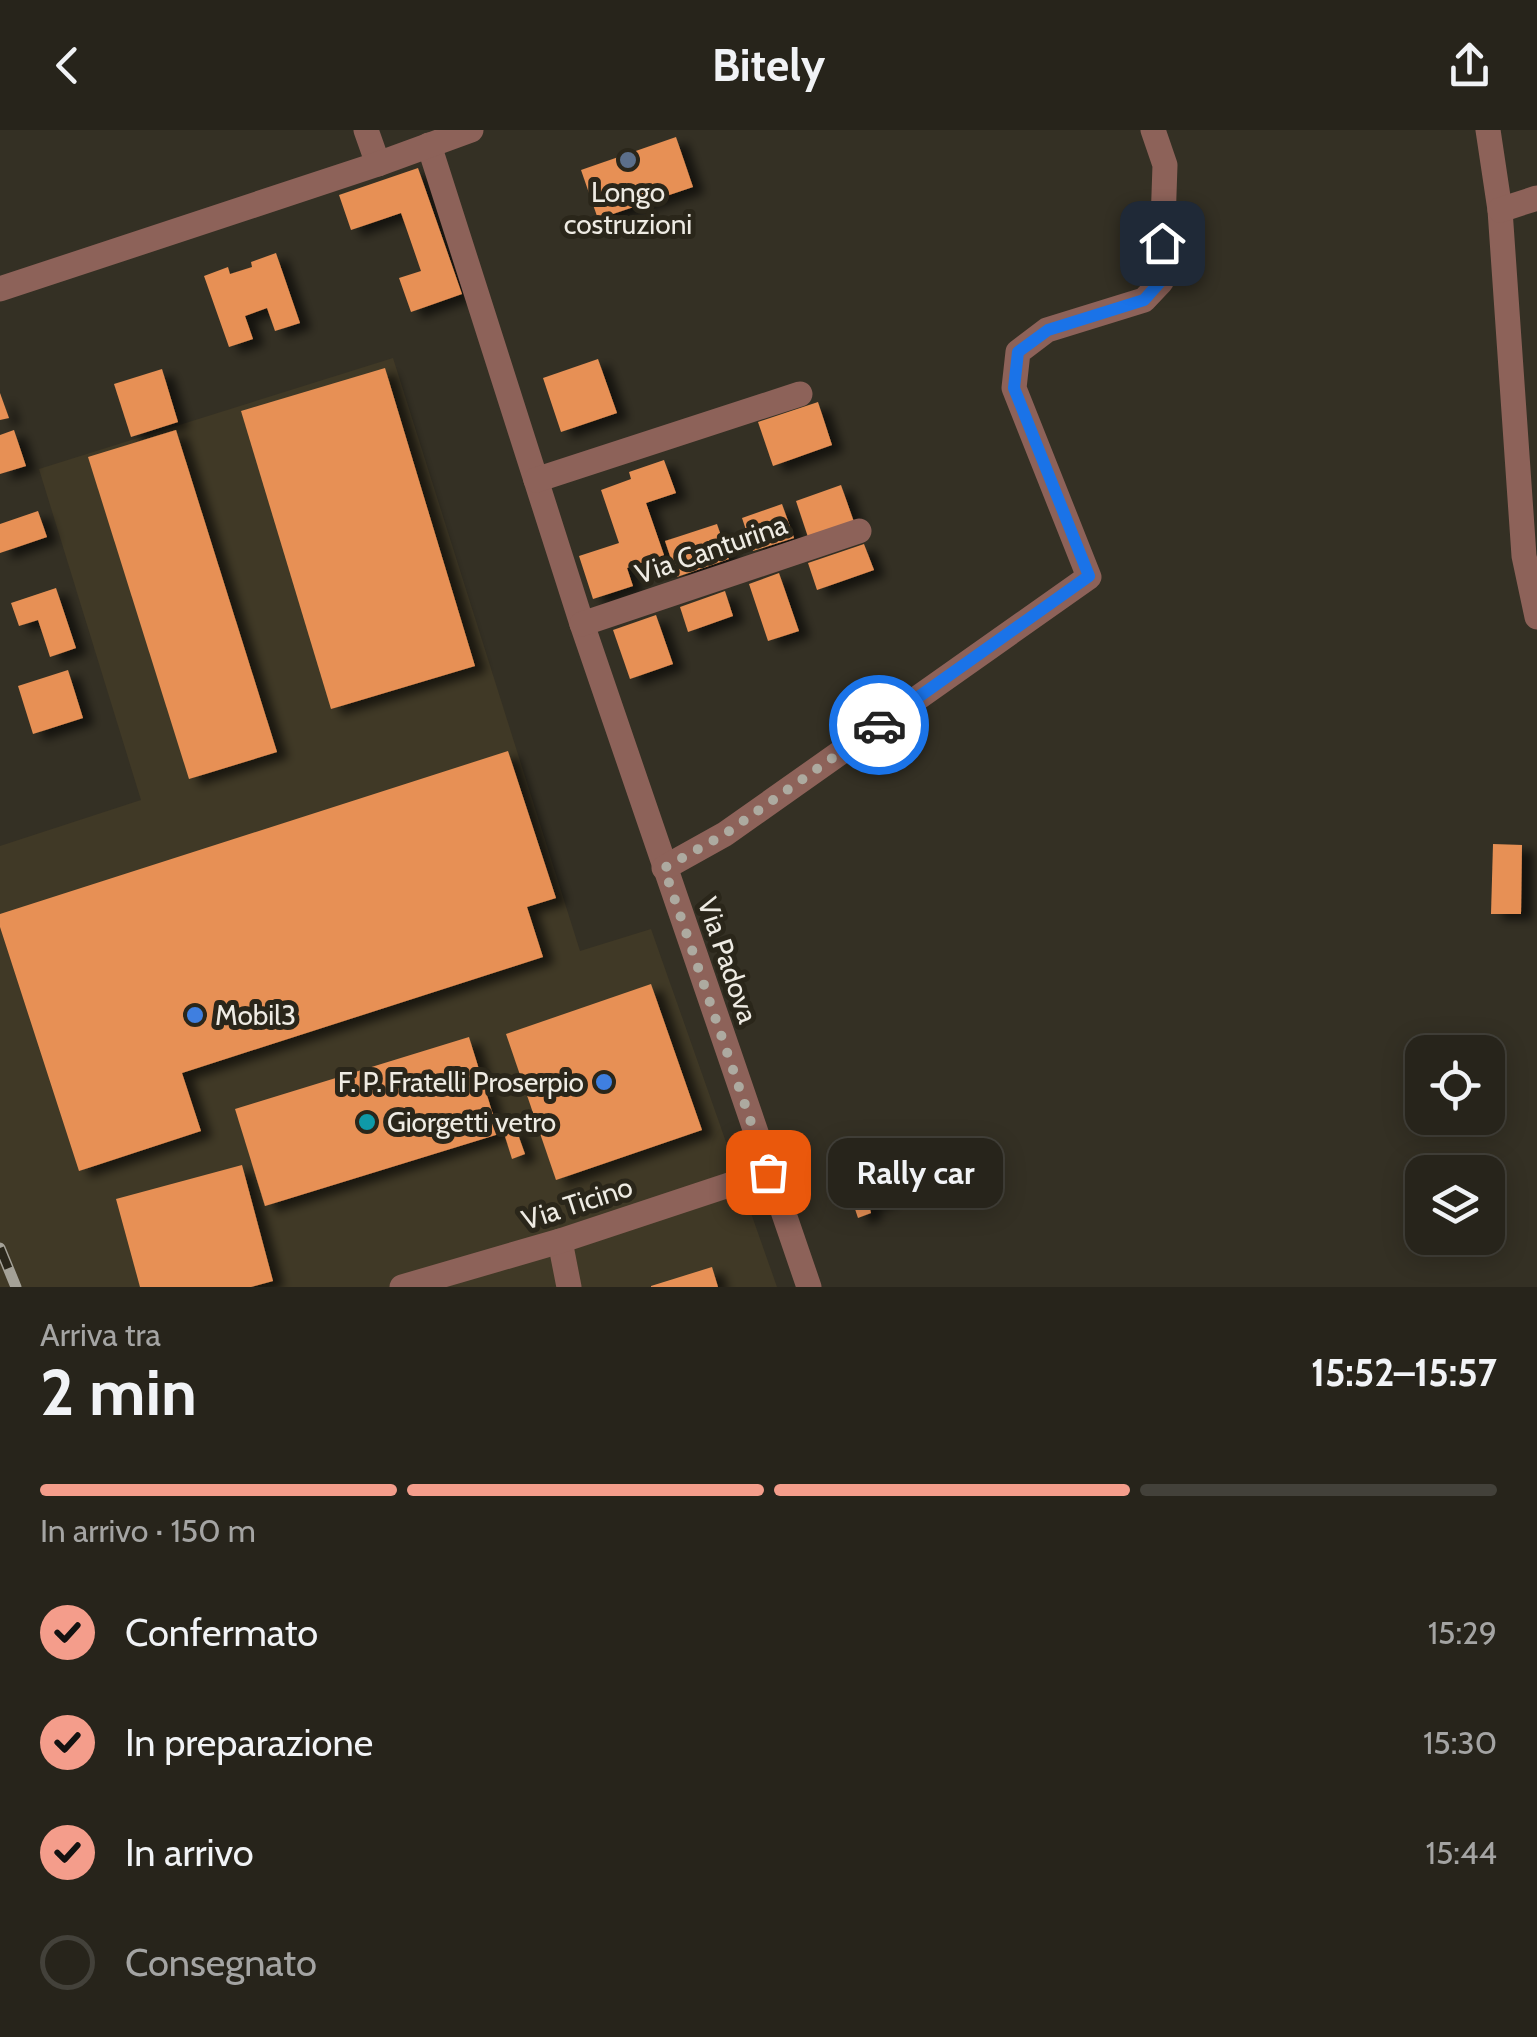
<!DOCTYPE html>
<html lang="it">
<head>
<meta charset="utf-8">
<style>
	body { margin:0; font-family:Cabin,sans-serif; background:#2f2c24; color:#f1f3f6; height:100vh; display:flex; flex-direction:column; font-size:38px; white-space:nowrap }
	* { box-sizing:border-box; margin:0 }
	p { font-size:32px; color:#a4a4a3 }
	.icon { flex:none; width:55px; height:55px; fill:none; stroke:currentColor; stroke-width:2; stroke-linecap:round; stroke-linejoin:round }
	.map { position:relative; height:1157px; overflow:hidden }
	.details { display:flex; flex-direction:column; background:#27241b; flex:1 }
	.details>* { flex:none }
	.buttons { position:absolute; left:1405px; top:905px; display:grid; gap:20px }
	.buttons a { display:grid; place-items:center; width:100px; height:100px; border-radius:20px; background:#27241b; box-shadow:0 5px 25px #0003,0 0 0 2px #43413a; font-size:50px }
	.pin { position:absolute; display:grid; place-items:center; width:85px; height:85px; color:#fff; margin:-42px; border-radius:20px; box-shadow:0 5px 15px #0006 }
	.courier { position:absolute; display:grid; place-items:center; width:100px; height:100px; margin:-50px; border:8px solid #1a73e8; border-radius:50%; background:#fff; color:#222; box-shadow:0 2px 12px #0007 }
	.bubble { position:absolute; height:70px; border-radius:20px; background:#27241b; box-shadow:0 5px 25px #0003,0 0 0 2px #43413a; font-size:32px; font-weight:700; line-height:70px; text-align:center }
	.summary em { font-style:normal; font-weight:700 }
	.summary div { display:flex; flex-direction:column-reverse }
	.summary { display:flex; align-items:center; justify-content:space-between; height:170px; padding:0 40px }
	h1 { font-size:65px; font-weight:700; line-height:75px }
	.bar { display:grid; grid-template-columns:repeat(4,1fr); gap:15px 10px; align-content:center; height:120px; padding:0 40px }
	.bar i { height:12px; border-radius:8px; background:#43413a }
	.bar .selected { background:#f49d8b }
	.bar p { grid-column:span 4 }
	ol { padding:0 40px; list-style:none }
	li { display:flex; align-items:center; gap:30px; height:110px }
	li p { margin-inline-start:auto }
	li .icon { padding:10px; border-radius:50%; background:#f49d8b; color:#111; stroke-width:4 }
	li:last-child { color:#a4a4a3 }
	li i { width:55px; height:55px; border:5px solid #43413a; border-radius:50% }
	header { display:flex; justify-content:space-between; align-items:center; height:130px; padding:0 40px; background:#27241b; font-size:45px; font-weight:700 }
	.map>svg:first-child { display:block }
</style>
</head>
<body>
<header><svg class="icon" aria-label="back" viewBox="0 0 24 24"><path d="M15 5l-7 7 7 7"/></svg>Bitely<svg class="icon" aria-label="share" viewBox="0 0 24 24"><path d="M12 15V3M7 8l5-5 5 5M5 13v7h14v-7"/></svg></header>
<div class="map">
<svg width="1537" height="1157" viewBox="0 0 1537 1157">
	<defs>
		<filter id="shadow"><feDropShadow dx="11" dy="6" stdDeviation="5" flood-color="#0009"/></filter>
	</defs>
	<rect width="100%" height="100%" fill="#343024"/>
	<path fill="#403926" d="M393 228 580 821 651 799 777 1157H0V716L141 670 39 339Z"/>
	<g fill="#e79055" filter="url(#shadow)">
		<path d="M676 7 693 57 598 89 581 40Z"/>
		<path d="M418 38 462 164 411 182 399 148 421 141 401 83 351 100 339 65Z"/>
		<path d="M276 123 300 193 275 201 267 178 245 186 253 209 229 217 204 146 228 137 230 144 252 137 251 132Z"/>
		<path d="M598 229 617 283 561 302 543 248Z"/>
		<path d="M385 238 475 536 331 579 241 281Z"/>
		<path d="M162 239 178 292 131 307 114 254Z"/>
		<path d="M0 263 9 288 0 290Z"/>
		<path d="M818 272 832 315 773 336 758 292Z"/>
		<path d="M14 300 26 336 0 344V305Z"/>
		<path d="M176 300 277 622 189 649 88 327Z"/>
		<path d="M664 330 676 363 646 373 664 425 627 438 633 456 593 469 579 426 619 413 601 360 631 349 629 342Z"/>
		<path d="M841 355 854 392 808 407 796 371Z"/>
		<path d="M782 374 794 408 753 421 742 388Z"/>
		<path d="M38 381 47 407 0 423V394Z"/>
		<path d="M717 394 729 429 677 447 665 411Z"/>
		<path d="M864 414 874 440 817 460 808 433Z"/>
		<path d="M779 443 799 501 768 511 749 454Z"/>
		<path d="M56 458 76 518 50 527 38 490 19 496 11 473Z"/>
		<path d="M725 461 733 486 688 502 680 477Z"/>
		<path d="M656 485 673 534 630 549 613 500Z"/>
		<path d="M68 540 83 588 33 604 18 556Z"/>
		<path d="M508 621 556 768 527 777 543 827 182 943 201 1001 79 1041 0 797V784Z"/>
		<path d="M1493 714 1522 715 1521 784H1491Z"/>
		<path d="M651 854 702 1000 556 1050 506 904Z"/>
		<path d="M469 907 499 1004 265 1076 235 979Z"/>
		<path d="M515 996 525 1024 512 1029 503 1000Z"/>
		<path d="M242 1035 273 1151 251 1157H140L116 1069Z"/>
		<path d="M879 1048 886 1070 869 1075 871 1083 858 1088 848 1058Z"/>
		<path d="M712 1137 718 1157H651V1156Z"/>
	</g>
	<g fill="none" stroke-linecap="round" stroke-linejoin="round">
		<g stroke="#8d6259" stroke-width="25">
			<path d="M366 0 378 34"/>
			<path d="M1488 0 1500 80 1524 426 1537 487"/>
			<path d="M429 15 582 494 809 1157"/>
			<path d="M1500 80 1537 68"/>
			<path d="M0 159 378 34 471 0"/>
			<path d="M536 350 800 264"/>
			<path d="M582 494 859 401"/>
			<path d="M664 738 725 704 1089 447 1014 258 1018 222 1047 200 1144 170 1161 152 1165 35 1153 0"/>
			<path d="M560 1111 569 1157"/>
			<path d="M402 1157 560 1111 768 1042"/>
		</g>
		<g stroke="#a4a197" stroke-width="11">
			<path id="rail" d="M0 1118 16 1157"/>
		</g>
		<use href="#rail" stroke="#2a261a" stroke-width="8" stroke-dasharray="22" stroke-linecap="butt"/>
	</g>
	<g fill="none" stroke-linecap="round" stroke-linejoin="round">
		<path stroke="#adaaa0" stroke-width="10" stroke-dasharray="0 18" d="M768 1042 664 738 725 704 879 595"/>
		<path stroke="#1a73e8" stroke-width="12" d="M879 595 1089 446 1014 258 1018 222 1048 200 1144 170 1160 152 1162 113"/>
	</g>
	<circle fill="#5c6f8a" stroke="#2a261a" stroke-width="4" cx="628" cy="30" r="10"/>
	<g fill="#3f7fe0" stroke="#2a261a" stroke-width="4">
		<circle cx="195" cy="885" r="10"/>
		<circle cx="604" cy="952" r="10"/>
	</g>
	<circle fill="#0f9aa8" stroke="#2a261a" stroke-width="4" cx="367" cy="992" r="10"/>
	<g text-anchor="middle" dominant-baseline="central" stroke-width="10" stroke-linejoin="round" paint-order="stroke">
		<g font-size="28" fill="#eeebe3" stroke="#2a261a" text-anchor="start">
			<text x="628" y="62" text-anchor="middle">Longo<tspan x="628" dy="32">costruzioni</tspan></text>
			<text x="215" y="885">Mobil3</text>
			<text x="584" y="952" text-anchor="end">F. P. Fratelli Proserpio</text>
			<text x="387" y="992">Giorgetti vetro</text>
		</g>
		<g font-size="28" fill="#eeebe3" stroke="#2a261a">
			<text transform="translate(711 419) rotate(-19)">Via Canturina</text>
			<text transform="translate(728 830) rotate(71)">Via Padova</text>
			<text transform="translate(577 1073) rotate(-18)">Via Ticino</text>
		</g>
	</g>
</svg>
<div class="buttons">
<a><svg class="icon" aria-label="locate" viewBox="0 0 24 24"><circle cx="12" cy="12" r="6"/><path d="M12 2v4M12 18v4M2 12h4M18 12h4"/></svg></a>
<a><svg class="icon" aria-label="layers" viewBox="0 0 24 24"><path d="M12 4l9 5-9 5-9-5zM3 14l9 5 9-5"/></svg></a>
</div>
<div class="pin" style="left:768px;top:1042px;background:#ea580c"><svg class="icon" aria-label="bag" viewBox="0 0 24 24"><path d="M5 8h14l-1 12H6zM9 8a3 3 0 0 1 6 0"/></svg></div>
<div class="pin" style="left:1162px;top:113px;background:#1f2937"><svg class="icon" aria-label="home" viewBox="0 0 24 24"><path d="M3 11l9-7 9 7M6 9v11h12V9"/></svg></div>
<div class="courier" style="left:879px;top:595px"><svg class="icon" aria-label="car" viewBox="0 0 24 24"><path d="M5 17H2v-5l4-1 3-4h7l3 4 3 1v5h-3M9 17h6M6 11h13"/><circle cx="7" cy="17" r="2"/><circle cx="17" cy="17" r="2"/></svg></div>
<div class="bubble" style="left:828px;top:1008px;width:175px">Rally car</div>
</div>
<section class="details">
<div class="summary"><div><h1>2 min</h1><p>Arriva tra</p></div><em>15:52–15:57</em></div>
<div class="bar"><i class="selected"></i><i class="selected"></i><i class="selected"></i><i></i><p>In arrivo · 150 m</p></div>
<ol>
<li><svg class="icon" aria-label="check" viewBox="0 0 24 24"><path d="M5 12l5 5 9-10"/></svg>Confermato<p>15:29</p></li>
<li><svg class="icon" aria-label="check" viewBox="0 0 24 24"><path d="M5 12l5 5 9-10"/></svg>In preparazione<p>15:30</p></li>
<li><svg class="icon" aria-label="check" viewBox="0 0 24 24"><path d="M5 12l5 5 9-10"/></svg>In arrivo<p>15:44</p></li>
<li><i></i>Consegnato</li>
</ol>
</section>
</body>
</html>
